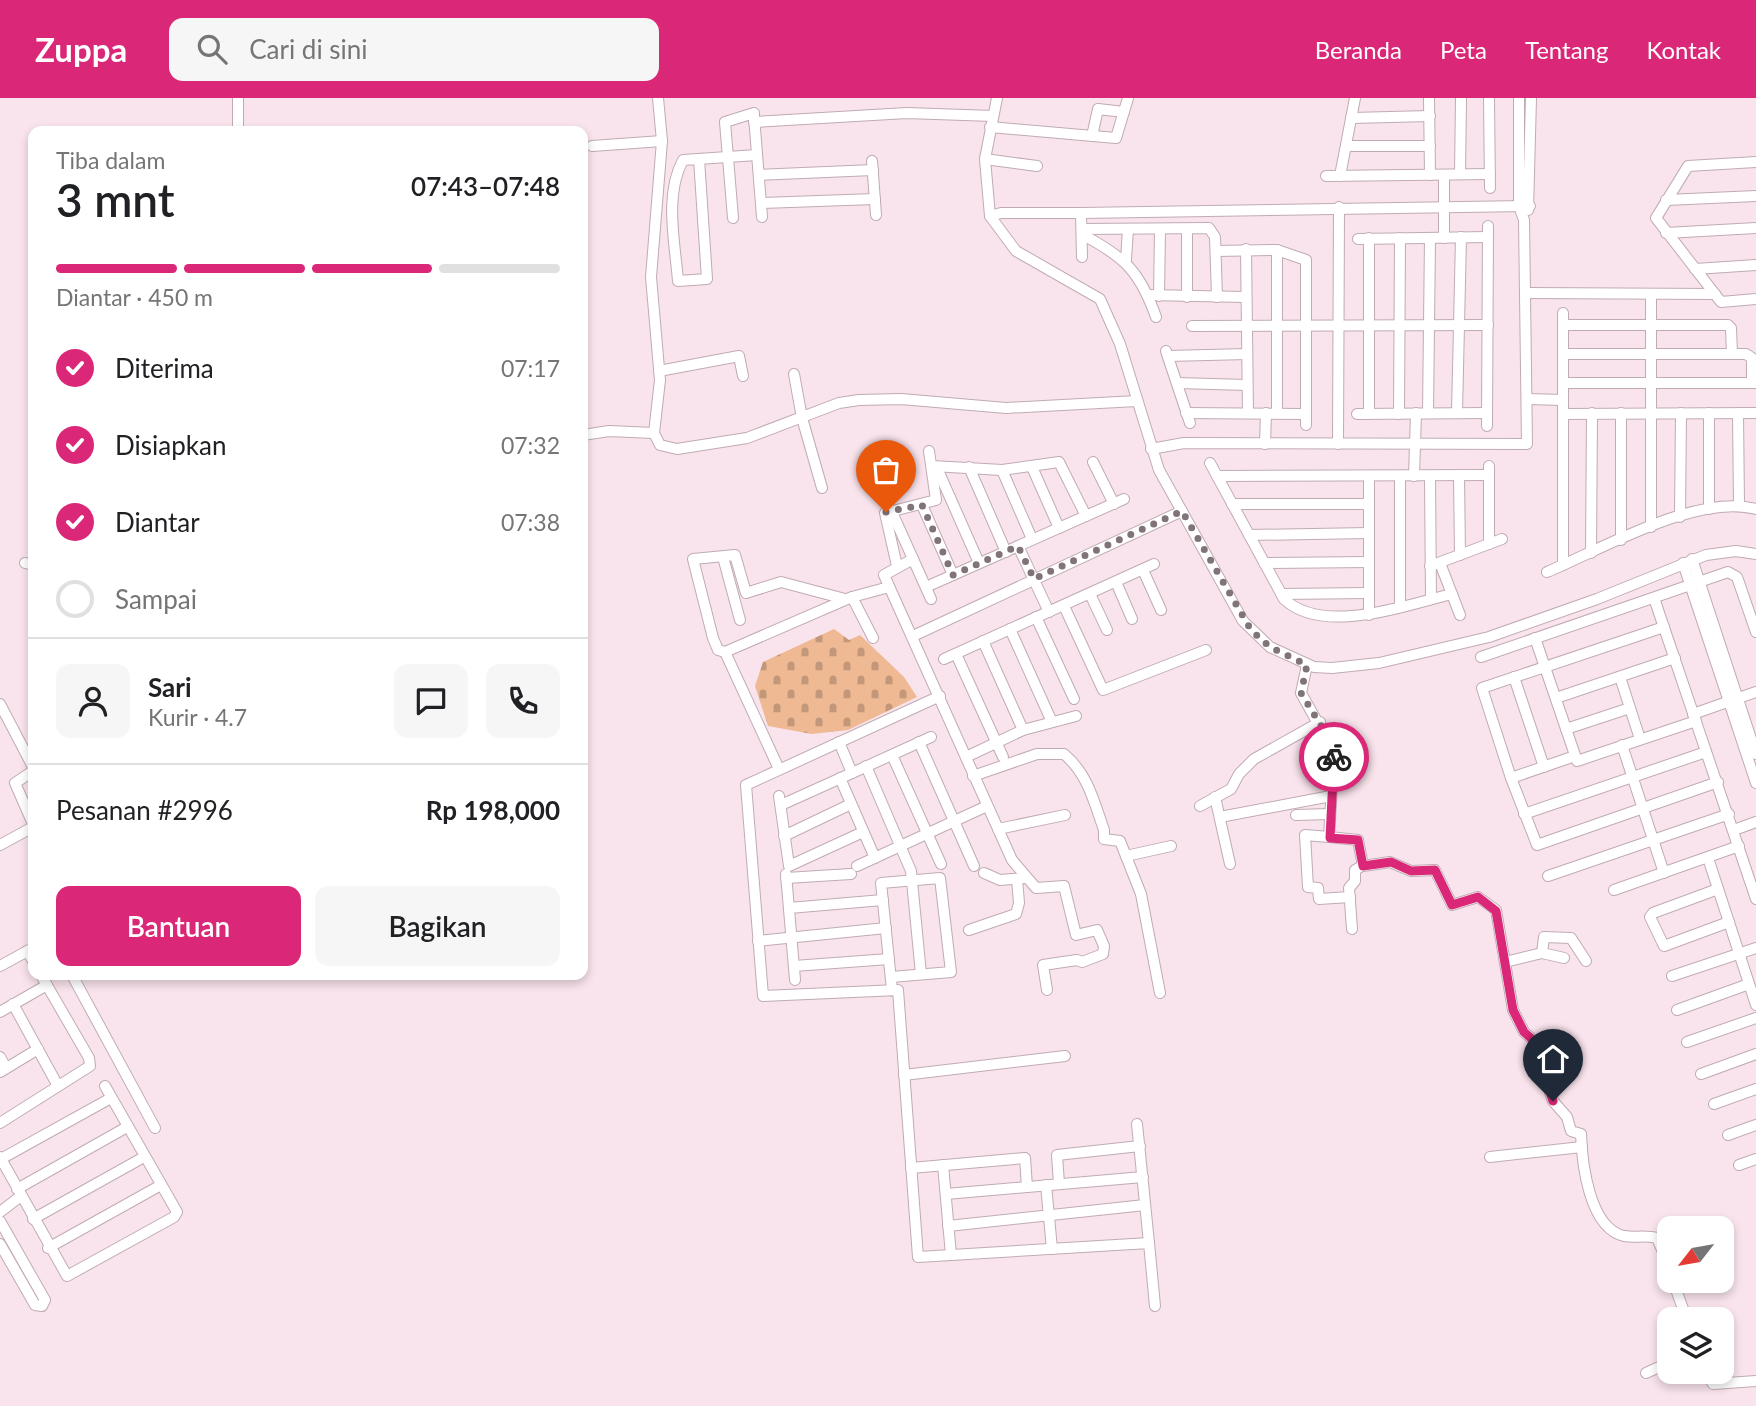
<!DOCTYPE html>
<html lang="id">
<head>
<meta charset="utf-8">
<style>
	body { margin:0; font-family:Lato,sans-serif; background:#f6f6f6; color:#202124; height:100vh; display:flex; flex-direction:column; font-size:26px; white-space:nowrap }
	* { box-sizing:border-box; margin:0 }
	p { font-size:23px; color:#757577 }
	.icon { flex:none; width:38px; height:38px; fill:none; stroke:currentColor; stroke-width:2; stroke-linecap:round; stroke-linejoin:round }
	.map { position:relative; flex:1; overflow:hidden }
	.sheet { position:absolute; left:28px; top:28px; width:560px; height:854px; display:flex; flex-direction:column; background:#fff; border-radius:14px; box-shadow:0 4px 10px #0003 }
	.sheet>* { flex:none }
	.needle { width:46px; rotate:239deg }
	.buttons { position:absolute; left:1657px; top:1118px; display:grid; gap:14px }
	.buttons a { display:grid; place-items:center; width:77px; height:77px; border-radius:14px; background:#fff; box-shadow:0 4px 10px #0003; font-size:35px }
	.pin { position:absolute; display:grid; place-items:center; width:60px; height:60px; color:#fff; margin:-72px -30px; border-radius:50% 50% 50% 0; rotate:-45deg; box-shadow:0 0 7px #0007 }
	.pin .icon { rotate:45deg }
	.courier { position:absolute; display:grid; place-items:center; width:70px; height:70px; margin:-35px; border:5px solid #db2777; border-radius:50%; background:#fff; color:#222; box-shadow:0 2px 9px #0007 }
	.overview em { font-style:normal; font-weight:600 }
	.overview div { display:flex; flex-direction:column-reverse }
	.overview { display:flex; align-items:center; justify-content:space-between; height:119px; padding:0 28px }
	h1 { font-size:46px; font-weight:600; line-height:52px }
	.bar { display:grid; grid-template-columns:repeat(4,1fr); gap:10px 7px; align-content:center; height:84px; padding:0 28px }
	.bar i { height:9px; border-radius:5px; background:#e0e0e0 }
	.bar .current { background:#db2777 }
	.bar p { grid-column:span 4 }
	.line { display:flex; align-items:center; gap:18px; padding:0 28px; border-top:2px solid #e0e0e0 }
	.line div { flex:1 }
	.round { display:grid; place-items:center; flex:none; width:74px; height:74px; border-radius:14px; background:#f6f6f6 }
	ol { padding:0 28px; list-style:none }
	li { display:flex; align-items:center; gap:21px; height:77px }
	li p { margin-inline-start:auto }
	li .icon { padding:7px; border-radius:50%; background:#db2777; color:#fff; stroke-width:4 }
	li:last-child { color:#757577 }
	li i { width:38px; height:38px; border:4px solid #e0e0e0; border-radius:50% }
	.cta { display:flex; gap:14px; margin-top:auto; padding:14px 28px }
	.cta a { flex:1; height:80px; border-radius:14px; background:#db2777; color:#fff; font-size:28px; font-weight:600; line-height:80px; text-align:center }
	.cta a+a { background:#f6f6f6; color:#202124 }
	header { display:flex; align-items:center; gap:42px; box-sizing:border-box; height:98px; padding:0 35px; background:#db2777; color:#fff }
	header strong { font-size:33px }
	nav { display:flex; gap:38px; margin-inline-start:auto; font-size:24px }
	.search { width:490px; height:63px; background:#f6f6f6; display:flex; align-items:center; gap:18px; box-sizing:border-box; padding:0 24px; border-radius:14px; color:#757577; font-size:26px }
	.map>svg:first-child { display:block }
</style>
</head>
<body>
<header>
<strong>Zuppa</strong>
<div class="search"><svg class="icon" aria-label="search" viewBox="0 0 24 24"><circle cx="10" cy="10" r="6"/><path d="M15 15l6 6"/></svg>Cari di sini</div>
<nav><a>Beranda</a><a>Peta</a><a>Tentang</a><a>Kontak</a></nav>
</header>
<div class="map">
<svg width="1756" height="1308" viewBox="0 0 1756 1308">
	<defs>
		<pattern id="cemetery-stones" width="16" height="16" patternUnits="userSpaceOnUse" patternTransform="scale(1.75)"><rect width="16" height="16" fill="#efb993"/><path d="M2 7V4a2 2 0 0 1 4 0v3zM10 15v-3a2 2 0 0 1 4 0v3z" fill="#c39779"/></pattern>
	</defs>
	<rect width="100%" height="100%" fill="#f9e3ec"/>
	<path fill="url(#cemetery-stones)" d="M834 531 849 542 860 537 904 579 917 599 848 632 812 636 768 628 755 588 763 564Z"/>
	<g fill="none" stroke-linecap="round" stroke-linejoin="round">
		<g stroke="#c0abb4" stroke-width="12">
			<g id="minor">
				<path d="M238 0V33"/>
				<path d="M658 0 662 43"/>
				<path d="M997 0 985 61 990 118 1016 153 1100 201 1120 246 1159 372 1243 523 1270 549 1314 569 1332 570 1379 565 1489 539 1597 501 1706 457 1736 453 1756 456"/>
				<path d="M1429 0 1430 77"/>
				<path d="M1489 0 1490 90"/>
				<path d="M754 18 762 119"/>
				<path d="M1351 20 1430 18"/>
				<path d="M754 24 907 15 993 18"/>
				<path d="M990 29 1116 40 1128 0"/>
				<path d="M1092 38 1098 11 1124 14"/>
				<path d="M592 48 662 43 651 179 660 282 654 335 660 347 677 351 747 340 839 305 859 302 901 301 1006 310 1137 303"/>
				<path d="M1346 48H1430"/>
				<path d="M699 61 707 181 678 183C675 145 664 97 683 62L757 57"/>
				<path d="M985 61 1037 68"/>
				<path d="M872 63 876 117"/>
				<path d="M1756 64 1688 68 1656 120 1721 204 1756 201"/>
				<path d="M1460 76 1461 0"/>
				<path d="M759 77 873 72"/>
				<path d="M1444 77V140"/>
				<path d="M1326 78 1490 76"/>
				<path d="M1340 78 1355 0"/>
				<path d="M1666 102 1756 98"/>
				<path d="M761 105 875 101"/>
				<path d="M1528 112 1531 0"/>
				<path d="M1081 115 1530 108"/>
				<path d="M990 118 1001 115H1081L1082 159"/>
				<path d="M733 120 725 24 754 15"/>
				<path d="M1083 131 1209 130 1215 139 1217 199"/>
				<path d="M1187 131V199"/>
				<path d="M1666 135 1756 130"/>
				<path d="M1083 137C1125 159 1140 174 1156 219"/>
				<path d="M1369 140V316"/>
				<path d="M1358 141 1488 139"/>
				<path d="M1246 151 1248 315"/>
				<path d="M1216 153 1277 152 1306 162V327"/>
				<path d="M1126 162 1128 131"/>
				<path d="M1695 171 1756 167"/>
				<path d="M1526 195 1715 196"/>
				<path d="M1148 197 1245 199"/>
				<path d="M1159 198 1160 131"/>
				<path d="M1563 227H1728L1731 230 1732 256"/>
				<path d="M1192 228 1488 227"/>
				<path d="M1166 253 1190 325"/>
				<path d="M1563 256H1746L1752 260V285"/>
				<path d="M1168 258 1247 256"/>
				<path d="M659 273 739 258 743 278"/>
				<path d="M794 276 802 320 822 390"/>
				<path d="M1177 285 1247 287"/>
				<path d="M1563 285H1756"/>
				<path d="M1527 301 1563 302"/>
				<path d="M1186 315 1305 316"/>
				<path d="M1277 315V152"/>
				<path d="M1428 315 1430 140"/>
				<path d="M1457 315 1461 139"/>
				<path d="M1738 315 1739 407"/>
				<path d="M1357 316 1487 315"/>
				<path d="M1399 316 1400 140"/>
				<path d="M1563 316 1756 315"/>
				<path d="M1487 328 1488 128"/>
				<path d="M583 337 609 333 654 335"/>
				<path d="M1265 346 1266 315"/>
				<path d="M1338 346 1339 109"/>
				<path d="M1151 351 1184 345 1527 346 1524 122 1519 108V0"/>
				<path d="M1093 364 1114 406"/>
				<path d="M1210 365 1284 501C1323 538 1406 507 1452 496"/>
				<path d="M932 368 1002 372 1059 364 1086 418"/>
				<path d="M969 369 1006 454"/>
				<path d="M1032 369 1059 430"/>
				<path d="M937 370 979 465"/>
				<path d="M1002 372 1032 441"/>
				<path d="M1459 377 1460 457"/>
				<path d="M1217 378 1489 377"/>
				<path d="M1369 378V517"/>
				<path d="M1414 378 1416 315"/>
				<path d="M1430 378 1431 501"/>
				<path d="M1232 406H1369"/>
				<path d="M922 407 953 477"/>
				<path d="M1709 411V315"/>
				<path d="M891 412 931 501"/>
				<path d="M1680 419 1681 315"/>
				<path d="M1651 429V197"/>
				<path d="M1249 437 1369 435"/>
				<path d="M1621 442V315"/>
				<path d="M1489 446V368"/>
				<path d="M1018 448 1049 514"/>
				<path d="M1591 455 1592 315"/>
				<path d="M723 459 740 522"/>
				<path d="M913 461 884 477 1012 762 1036 790 1064 788 1076 837 1097 832 1104 848 1103 856 1082 864 1077 862 1043 867 1047 892"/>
				<path d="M1692 461 1756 656"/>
				<path d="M25 465 33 467"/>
				<path d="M1264 465 1369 464"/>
				<path d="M1440 465 1460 517"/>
				<path d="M1683 465 1756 685"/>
				<path d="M1563 467V215"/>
				<path d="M897 468 885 415 936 402 929 353"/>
				<path d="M1430 468 1502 441"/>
				<path d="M1143 472 1161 512"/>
				<path d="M1547 474C1602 451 1697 395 1756 411"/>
				<path d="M1116 484 1132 521"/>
				<path d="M926 489 1124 401"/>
				<path d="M1090 496 1107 532"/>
				<path d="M1281 496 1369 495"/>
				<path d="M852 499 889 489"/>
				<path d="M1654 500 1756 801"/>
				<path d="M1064 508 1103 592 1206 552"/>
				<path d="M1400 509V378"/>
				<path d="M1036 519 1074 601"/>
				<path d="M1664 529 1482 590 1511 680 1537 747 1718 684"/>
				<path d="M1010 531 1052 624"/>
				<path d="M913 538 1182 413"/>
				<path d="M1535 540 1577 663 1696 623"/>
				<path d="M983 543 1023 632"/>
				<path d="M725 554 852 499 873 540"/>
				<path d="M956 556 1003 659"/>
				<path d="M1481 559 1728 474 1737 479 1756 534"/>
				<path d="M944 561 1154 466"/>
				<path d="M1307 567 1301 595 1334 654 1329 739 1358 742 1363 768 1390 764 1411 773 1435 772 1452 807 1478 799 1496 812 1513 912 1524 934 1543 951 1547 985 1553 1003 1567 1019 1571 1033 1581 1036C1582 1065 1589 1130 1624 1138 1635 1140 1646 1137 1657 1140L1670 1170"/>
				<path d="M1514 579 1544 669"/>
				<path d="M1620 579 1640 641"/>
				<path d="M940 598 746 687 763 898 898 892 918 1159 1149 1145 1155 1208"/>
				<path d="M1556 600 1675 560"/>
				<path d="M0 606 33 669"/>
				<path d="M1693 616 1756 594"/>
				<path d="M1566 631 1630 610"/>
				<path d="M919 644 974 768"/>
				<path d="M1622 647 1664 775"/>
				<path d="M892 657 941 766"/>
				<path d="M966 659 1023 632 1076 618"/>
				<path d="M866 668 911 773 921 876"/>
				<path d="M779 671 725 554 718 552 713 540 693 461 735 457 746 495 781 484 845 501"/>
				<path d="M33 673 15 685 33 726"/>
				<path d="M852 675 931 639"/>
				<path d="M973 678 1037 656H1064C1088 676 1094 704 1104 732V741L1120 743 1141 796 1160 895"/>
				<path d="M840 680 875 760"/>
				<path d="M1511 680 1575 658"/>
				<path d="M779 698 789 768 863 734"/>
				<path d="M1215 699 1230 766"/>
				<path d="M781 707 852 675 839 644"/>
				<path d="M1200 708 1231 691 1239 676 1254 661 1320 624"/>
				<path d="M1524 716 1706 654"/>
				<path d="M1296 717 1330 716"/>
				<path d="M1220 719 1331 698"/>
				<path d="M998 731 1065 717"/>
				<path d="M1734 732 1756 724"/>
				<path d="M784 738 851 706"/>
				<path d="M1329 739 1305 737 1308 789 1318 790 1319 801 1350 799"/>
				<path d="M0 747 33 729"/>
				<path d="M1126 758 1171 748"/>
				<path d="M1708 760 1756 907"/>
				<path d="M857 768 987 708"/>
				<path d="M984 775 1000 782 1024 780"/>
				<path d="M786 776 795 882"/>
				<path d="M1548 778 1729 716"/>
				<path d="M786 780 851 776"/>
				<path d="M1718 791 1653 815 1650 819 1664 848 1729 824"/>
				<path d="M1614 792 1739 748"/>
				<path d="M789 810 883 802"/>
				<path d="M1352 831 1349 790 1355 783V772L1362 768"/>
				<path d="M969 832 1016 816 1019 805 1017 781"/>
				<path d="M758 843 886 830"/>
				<path d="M27 853 33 863"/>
				<path d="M1542 855 1544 839 1571 840 1586 863"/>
				<path d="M1505 864 1542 855 1564 860"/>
				<path d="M0 868 33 850"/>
				<path d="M794 868 889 861"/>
				<path d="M72 877 155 1030"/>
				<path d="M1672 878 1756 850"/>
				<path d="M891 879 951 874 940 780 881 785 892 892"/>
				<path d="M13 906 58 988"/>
				<path d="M1677 912 1749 886"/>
				<path d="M0 914 47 887"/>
				<path d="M1687 944 1756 920"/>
				<path d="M0 959 6 970"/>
				<path d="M0 974 38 951"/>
				<path d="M1701 976 1756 956"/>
				<path d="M904 977 1065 958"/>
				<path d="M1714 1006 1756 991"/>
				<path d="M0 1025 90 968 89 960 41 877"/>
				<path d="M1137 1026 1149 1145"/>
				<path d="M1728 1037 1756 1027"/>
				<path d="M0 1059 67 1178 174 1119 177 1114 105 988"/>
				<path d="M1490 1059 1582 1049"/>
				<path d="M1 1061 111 1000"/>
				<path d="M943 1067 951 1157"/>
				<path d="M1739 1067 1756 1061"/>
				<path d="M911 1070 1025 1060 1027 1089"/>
				<path d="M1059 1086 1057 1057 1140 1048"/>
				<path d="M1046 1087 1052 1151"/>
				<path d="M17 1091 127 1029"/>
				<path d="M946 1096 1143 1079"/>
				<path d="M0 1114 21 1098"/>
				<path d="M33 1121 144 1059"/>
				<path d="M0 1123 45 1202 42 1208 35 1207 0 1146"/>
				<path d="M948 1128 1145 1107"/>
				<path d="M48 1150 161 1087"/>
				<path d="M1673 1183 1687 1222"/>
				<path d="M1705 1274 1713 1286 1756 1283"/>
				<path d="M1646 1275 1670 1264"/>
			</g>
		</g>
		<use href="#minor" stroke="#fff" stroke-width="10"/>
	</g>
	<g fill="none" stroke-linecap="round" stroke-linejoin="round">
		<path stroke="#817479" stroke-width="7" stroke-dasharray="0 12.6" d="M886 414 922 407 953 477 1018 448 1034 481 1182 413 1251 532 1270 549 1307 567 1301 595 1331 644 1334 659"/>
		<path stroke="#db2777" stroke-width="9" d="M1334 659 1330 740 1358 742 1363 768 1391 764 1411 773 1435 772 1452 807 1478 799 1496 813 1513 912 1524 934 1543 951 1547 985 1553 1003"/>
	</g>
</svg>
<div class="buttons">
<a><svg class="needle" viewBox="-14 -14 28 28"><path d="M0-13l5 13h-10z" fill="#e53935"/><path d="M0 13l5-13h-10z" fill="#757577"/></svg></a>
<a><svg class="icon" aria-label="layers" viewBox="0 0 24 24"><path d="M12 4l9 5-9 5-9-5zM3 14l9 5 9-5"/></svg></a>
</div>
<div class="pin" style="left:886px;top:414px;background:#ea580c"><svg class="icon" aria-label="bag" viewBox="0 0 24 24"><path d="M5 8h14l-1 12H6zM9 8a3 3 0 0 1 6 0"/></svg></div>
<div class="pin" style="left:1553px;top:1003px;background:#1f2937"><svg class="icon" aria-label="home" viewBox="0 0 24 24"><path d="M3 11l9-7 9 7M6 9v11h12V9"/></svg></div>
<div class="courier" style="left:1334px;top:659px"><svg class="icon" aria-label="bike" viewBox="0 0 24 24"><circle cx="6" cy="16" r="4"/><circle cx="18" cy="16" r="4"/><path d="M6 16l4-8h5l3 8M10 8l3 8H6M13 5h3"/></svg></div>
<section class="sheet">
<div class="overview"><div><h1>3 mnt</h1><p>Tiba dalam</p></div><em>07:43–07:48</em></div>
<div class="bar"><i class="current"></i><i class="current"></i><i class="current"></i><i></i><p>Diantar · 450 m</p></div>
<ol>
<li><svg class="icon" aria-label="check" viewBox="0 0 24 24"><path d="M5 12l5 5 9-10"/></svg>Diterima<p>07:17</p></li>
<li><svg class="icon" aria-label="check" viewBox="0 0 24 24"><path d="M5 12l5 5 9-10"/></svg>Disiapkan<p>07:32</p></li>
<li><svg class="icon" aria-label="check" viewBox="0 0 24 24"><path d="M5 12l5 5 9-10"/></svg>Diantar<p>07:38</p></li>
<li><i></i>Sampai</li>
</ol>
<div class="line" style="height:126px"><a class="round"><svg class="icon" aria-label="person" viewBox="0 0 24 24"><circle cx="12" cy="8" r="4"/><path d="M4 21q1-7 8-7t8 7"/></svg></a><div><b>Sari</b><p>Kurir · 4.7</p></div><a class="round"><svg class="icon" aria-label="chat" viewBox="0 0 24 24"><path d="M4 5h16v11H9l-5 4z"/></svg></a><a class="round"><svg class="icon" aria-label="phone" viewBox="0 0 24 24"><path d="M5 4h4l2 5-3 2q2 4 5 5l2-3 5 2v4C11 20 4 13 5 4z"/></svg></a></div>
<div class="line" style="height:91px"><div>Pesanan #2996</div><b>Rp 198,000</b></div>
<div class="cta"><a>Bantuan</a><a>Bagikan</a></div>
</section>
</div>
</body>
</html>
